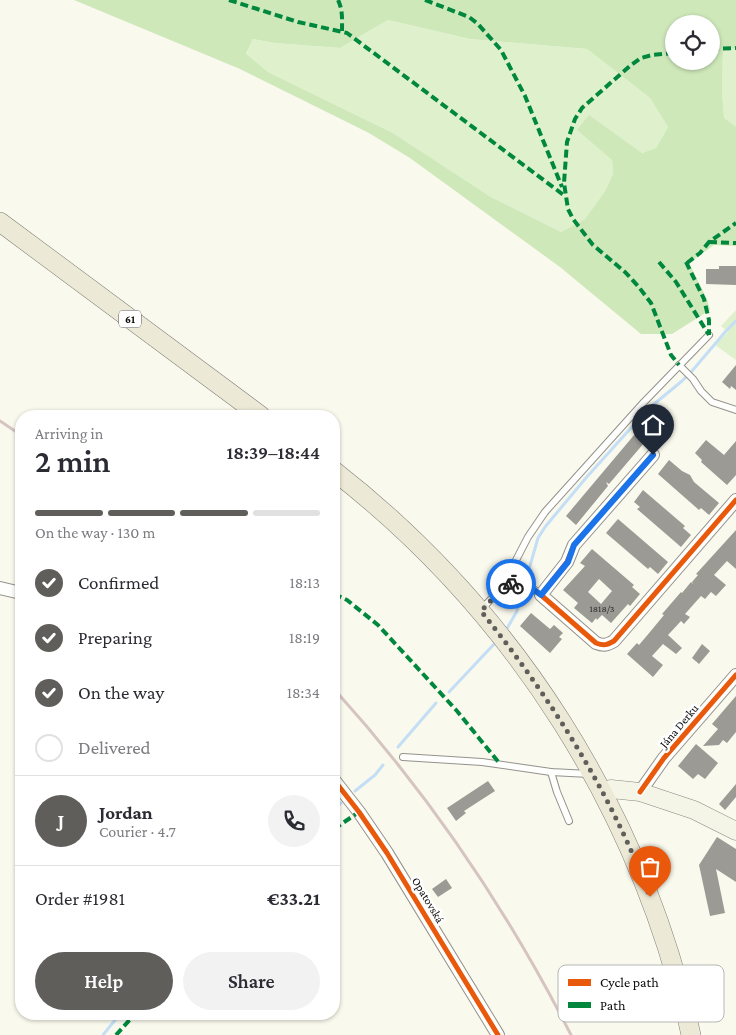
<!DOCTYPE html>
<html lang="en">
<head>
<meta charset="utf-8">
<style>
	body { margin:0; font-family:"Crimson Pro",serif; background:#f2f2f3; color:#2b2b33; height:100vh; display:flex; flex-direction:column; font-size:19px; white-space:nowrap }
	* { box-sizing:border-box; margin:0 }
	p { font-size:16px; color:#7c7c81 }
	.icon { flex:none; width:28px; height:28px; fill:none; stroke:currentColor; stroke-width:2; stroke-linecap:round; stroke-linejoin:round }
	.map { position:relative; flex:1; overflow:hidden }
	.sheet { position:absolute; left:15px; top:410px; width:325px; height:610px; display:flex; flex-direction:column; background:#fff; border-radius:20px; box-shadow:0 1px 4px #0004 }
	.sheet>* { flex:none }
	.fabs { position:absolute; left:665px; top:15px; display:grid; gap:10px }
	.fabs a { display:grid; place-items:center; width:55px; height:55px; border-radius:50%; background:#fff; box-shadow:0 1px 4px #0004; font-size:25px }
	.pin { position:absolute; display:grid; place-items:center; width:42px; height:42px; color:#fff; margin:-51px -21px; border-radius:50% 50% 50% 0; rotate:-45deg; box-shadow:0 0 5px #0007 }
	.pin .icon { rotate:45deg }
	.courier { position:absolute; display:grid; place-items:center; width:50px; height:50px; margin:-25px; border:4px solid #1a73e8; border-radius:50%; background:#fff; color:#222; box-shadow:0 1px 6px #0007 }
	.headline em { font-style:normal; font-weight:600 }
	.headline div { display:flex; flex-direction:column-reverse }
	.headline { display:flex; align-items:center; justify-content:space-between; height:85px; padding:0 20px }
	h1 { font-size:32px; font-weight:600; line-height:38px }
	.bar { display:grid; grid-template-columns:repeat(4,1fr); gap:8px 5px; align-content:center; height:60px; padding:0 20px }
	.bar i { height:6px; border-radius:4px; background:#e1e1e2 }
	.bar .selected { background:#5f5e5a }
	.bar p { grid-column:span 4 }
	.line { display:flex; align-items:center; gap:12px; padding:0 20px; border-top:1px solid #e1e1e2 }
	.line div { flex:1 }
	.round { display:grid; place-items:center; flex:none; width:52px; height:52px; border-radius:26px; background:#f2f2f3 }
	ol { padding:0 20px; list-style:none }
	li { display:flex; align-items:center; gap:15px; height:55px }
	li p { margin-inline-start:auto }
	li .icon { padding:5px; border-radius:50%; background:#5f5e5a; color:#fff; stroke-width:4 }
	li:last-child { color:#7c7c81 }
	li i { width:28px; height:28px; border:2px solid #e1e1e2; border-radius:50% }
	.action { display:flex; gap:10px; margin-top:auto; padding:10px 20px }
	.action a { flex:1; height:58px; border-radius:30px; background:#5f5e5a; color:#fff; font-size:20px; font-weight:600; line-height:58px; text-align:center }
	.action a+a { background:#f2f2f3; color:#2b2b33 }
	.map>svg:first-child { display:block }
</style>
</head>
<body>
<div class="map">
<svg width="736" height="1035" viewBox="0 0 736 1035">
	<rect width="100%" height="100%" fill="#faf9ed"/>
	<g fill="#dff1cc">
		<path d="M388 20 470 39 587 49 650 98 668 127 656 148 642 153 589 116 578 130 612 160 613 174 605 191 585 219 561 232 491 197 393 133 268 72 246 55 253 39 274 43 340 48Z"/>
		<path d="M736 48V127L724 119 722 91 723 50Z"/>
		<path d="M736 310V360L715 345 728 332 721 326Z"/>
	</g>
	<path fill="#cee8ba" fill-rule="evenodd" d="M74 0H736V48L723 50 722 91 724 118 736 127V246L714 245 689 263 707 299 710 310 672 334H641L560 267 410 158 369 133 240 69ZM388 20 470 39 587 49 650 98 668 127 656 148 642 153 589 115 577 130 612 160 613 174 605 191 585 219 561 232 491 197 393 133 268 72 246 54 253 39 274 43 340 48ZM674 24H711V61H674Z"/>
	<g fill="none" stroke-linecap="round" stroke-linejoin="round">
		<g stroke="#c3def5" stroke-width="3">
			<path d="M505 632 517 611 538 538 545 527 585 479 648 409 682 381 692 371 726 331 736 321"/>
			<path d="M449 692 496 642"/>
			<path d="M398 747 436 703"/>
			<path d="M355 791 375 775 383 765"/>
			<path d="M334 809 341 803"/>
			<path d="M103 1035 120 1014"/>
		</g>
	</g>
	<g fill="#9c9a94" fill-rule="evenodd">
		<path d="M719 266H736V285L706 284V269H719Z"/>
		<path d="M736 365V390L731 386 730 389 722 382Z"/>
		<path d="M640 428 650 436 609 484 606 482 608 486 576 525 566 516Z"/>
		<path d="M706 440 724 455 736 441V475L727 485 701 462 702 460 695 453Z"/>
		<path d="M669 460 682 471 690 475 694 482 719 503 709 515 701 508 699 510 658 474Z"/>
		<path d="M643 490 685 526 683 528 691 535 681 547 637 509 640 507 634 502Z"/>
		<path d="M618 519 668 562 658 574 650 567 648 569 606 533Z"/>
		<path d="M736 530V569L727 561 714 575 726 585 716 596 711 592 705 599 701 596 685 614 690 617 684 624 681 621 668 635 682 648 676 654 663 644 652 656 663 665 653 677 627 654 637 643 639 645 650 632 664 615 662 614 681 592 682 593 691 582 693 584 692 582 698 575 696 574Z"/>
		<path d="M592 549 634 585 632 587 640 594 630 606 628 604 611 623 602 615 597 620 596 618 592 623 574 608 578 603 563 590 585 566 580 563ZM599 579 612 591 601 604 588 592Z"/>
		<path d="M531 613 550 629 554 625 563 633 559 637 562 639 550 653 520 626Z"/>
		<path d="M702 644 710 651 699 664 692 658Z"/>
		<path d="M736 696V732L727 743 723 740 719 745 703 746 718 729 712 724Z"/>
		<path d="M696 744 718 763 705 779 698 774 693 779 678 766Z"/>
		<path d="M488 781 495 791 464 811 466 813 456 821 447 808Z"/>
		<path d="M736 784V797L725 810 719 804Z"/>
		<path d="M717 837 736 849V882L716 869 725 913 710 916 699 865Z"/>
		<path d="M446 879 452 888 438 897 432 889Z"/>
	</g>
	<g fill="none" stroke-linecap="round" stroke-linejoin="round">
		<g stroke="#93928d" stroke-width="8">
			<g id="lane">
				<path d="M679 365 693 379 701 391 712 402 736 410"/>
				<path d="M500 591 528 537 545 512 644 402 709 335"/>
				<path d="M481 610C489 601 507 580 520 583 528 584 535 590 541 595"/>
				<path d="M403 757 482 762 551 772 589 774"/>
				<path d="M551 772 557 792 569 821"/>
			</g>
		</g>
		<g stroke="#93928d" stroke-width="14">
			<g id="street">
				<path d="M653 455 574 545 567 562 541 595 596 643C604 646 607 645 614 641L736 500"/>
				<path d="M0 588 21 593"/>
				<path d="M334 780 359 812 387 853 498 1035"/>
				<path d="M640 792 664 758 736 675"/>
			</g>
		</g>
		<g stroke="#898983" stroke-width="19">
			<path id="secondary" d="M603 794 611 789 640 792 694 810 736 831"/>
		</g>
		<g stroke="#807f7a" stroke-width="20">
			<g id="primary">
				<path d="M0 222 261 416"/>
				<path d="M334 471C515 612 641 811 691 1035"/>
			</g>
		</g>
		<use href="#lane" stroke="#fefefc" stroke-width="6"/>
		<use href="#street" stroke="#fefefc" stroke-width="12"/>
		<use href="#secondary" stroke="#f4f4e7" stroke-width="18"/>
		<use href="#primary" stroke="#ece9d6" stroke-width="19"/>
		<g stroke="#d6c4c2" stroke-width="3">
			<path d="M0 421 21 435"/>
			<path d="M334 689C428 793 507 909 571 1035"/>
		</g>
		<g stroke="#00873e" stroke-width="4" stroke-dasharray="8 4" stroke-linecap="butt">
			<path d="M229 0 298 22 347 33 565 196"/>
			<path d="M338 0C343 10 342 20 342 31"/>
			<path d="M425 0 469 17 478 24 501 50 525 96 562 187"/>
			<path d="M711 49 736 48"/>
			<path d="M674 53 652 55 641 58 631 65 582 108 575 119 567 142 564 183 568 209 573 219 593 245 625 272 638 286 651 303 671 355 679 365"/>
			<path d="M709 242 736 243"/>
			<path d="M659 262 676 282 709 335"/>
			<path d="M686 262 704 299 709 320V335"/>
			<path d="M687 263 700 253 709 242 736 223"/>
			<path d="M334 594 347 600 378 625 457 711 500 764"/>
			<path d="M334 829 359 812"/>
			<path d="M116 1035 135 1014"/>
		</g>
		<g stroke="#fff" stroke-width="8">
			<g id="cycleway">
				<path d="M653 455 574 545 567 562 541 595 596 643C604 646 607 645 614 641L736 500"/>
				<path d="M334 780 359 812 387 853 498 1035"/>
				<path d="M640 792 664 758 736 675"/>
			</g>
		</g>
		<use href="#cycleway" stroke="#e8590c" stroke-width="5"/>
	</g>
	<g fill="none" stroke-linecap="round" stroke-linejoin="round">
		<path stroke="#5f5e5a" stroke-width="5" stroke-dasharray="0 9" d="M511 584 500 591 481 611C550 697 611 792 650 897"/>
		<path stroke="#1a73e8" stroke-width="6" d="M511 584C523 581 532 588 541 595L568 562 574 545 653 455"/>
	</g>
	<g text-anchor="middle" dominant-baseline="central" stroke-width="5" stroke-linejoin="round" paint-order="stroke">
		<g font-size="10" fill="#2f2f2d">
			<text x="602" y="608">1818/3</text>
		</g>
		<rect fill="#fff" stroke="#545454" stroke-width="1" x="119" y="310.5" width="22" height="17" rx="4"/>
		<g font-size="11" font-weight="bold" fill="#0b0b0b">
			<text x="130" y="319">61</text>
		</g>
		<g font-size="12" fill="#0b0b0b" stroke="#fff">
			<text transform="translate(679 726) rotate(-50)">Jána Derku</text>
			<text transform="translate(428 900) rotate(59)">Opatovská</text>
		</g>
	</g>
	<rect x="558" y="965" width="166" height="57" rx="8" fill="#fff" stroke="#b6b6b6" stroke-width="1"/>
	<rect x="568" y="979" width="23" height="7" fill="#e8590c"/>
	<rect x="568" y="1002" width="23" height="6" fill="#00873e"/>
	<g font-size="14" fill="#0b0b0b">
		<text x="600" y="987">Cycle path</text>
		<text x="600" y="1010">Path</text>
	</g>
</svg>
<div class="fabs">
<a><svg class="icon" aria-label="locate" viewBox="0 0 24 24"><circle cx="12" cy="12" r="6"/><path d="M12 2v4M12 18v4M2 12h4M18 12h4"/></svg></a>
</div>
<div class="pin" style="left:650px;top:897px;background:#ea580c"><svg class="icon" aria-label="bag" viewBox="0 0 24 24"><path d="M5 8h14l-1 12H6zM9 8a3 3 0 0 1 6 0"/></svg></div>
<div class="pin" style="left:653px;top:455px;background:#1f2937"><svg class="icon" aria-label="home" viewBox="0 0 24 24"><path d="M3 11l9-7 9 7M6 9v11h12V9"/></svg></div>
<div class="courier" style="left:511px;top:584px"><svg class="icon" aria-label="bike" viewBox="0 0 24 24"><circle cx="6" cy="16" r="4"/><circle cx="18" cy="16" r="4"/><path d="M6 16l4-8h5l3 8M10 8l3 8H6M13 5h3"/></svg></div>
<section class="sheet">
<div class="headline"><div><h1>2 min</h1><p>Arriving in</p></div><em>18:39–18:44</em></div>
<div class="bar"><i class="selected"></i><i class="selected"></i><i class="selected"></i><i></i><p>On the way · 130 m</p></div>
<ol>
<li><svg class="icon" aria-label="check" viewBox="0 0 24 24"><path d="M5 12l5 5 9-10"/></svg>Confirmed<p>18:13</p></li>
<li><svg class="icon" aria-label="check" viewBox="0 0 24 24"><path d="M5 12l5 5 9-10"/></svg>Preparing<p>18:19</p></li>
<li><svg class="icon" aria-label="check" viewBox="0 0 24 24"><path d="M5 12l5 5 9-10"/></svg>On the way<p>18:34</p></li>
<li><i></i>Delivered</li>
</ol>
<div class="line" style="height:90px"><b class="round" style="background:#5f5e5a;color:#fff">J</b><div><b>Jordan</b><p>Courier · 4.7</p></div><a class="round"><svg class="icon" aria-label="phone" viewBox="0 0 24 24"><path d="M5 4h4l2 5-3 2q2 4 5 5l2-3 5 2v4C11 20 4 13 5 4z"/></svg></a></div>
<div class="line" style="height:65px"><div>Order #1981</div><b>€33.21</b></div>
<div class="action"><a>Help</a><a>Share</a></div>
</section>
</div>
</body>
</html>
